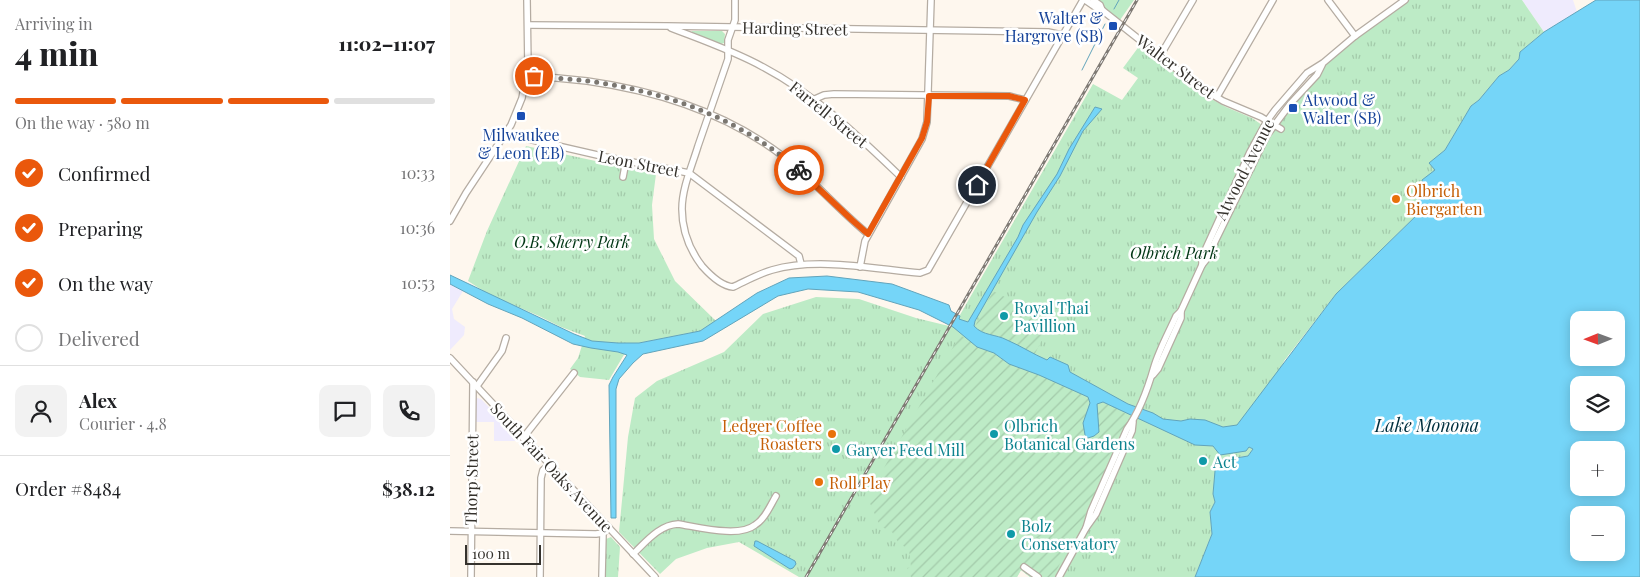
<!DOCTYPE html>
<html lang="en">
<head>
<meta charset="utf-8">
<style>
	body { margin:0; font-family:"Playfair Display",serif; background:#f2f2f2; color:#202124; height:100vh; display:flex; flex-direction:column; font-size:19px; white-space:nowrap }
	* { box-sizing:border-box; margin:0 }
	p { font-size:16px; color:#757577 }
	.icon { flex:none; width:28px; height:28px; fill:none; stroke:currentColor; stroke-width:2; stroke-linecap:round; stroke-linejoin:round }
	.map { position:relative; flex:1; overflow:hidden }
	.panel { display:flex; flex-direction:column; background:#fff; width:450px }
	.panel>* { flex:none }
	.needle { width:32px; rotate:269deg }
	.tools { position:absolute; left:1120px; top:311px; display:grid; gap:10px }
	.tools a { display:grid; place-items:center; width:55px; height:55px; border-radius:10px; background:#fff; box-shadow:0 2px 12px #0003; font-size:25px }
	.scale { position:absolute; left:15px; bottom:12px; width:76px; box-sizing:border-box; padding-left:5px; border:2px solid #35322d; border-top:0; font-size:14px; line-height:18px; white-space:nowrap; color:#35322d; -webkit-text-stroke:4px #fff; paint-order:stroke }
	.pin { position:absolute; display:grid; place-items:center; width:42px; height:42px; color:#fff; margin:-21px; border:2px solid #fff; border-radius:50%; box-shadow:0 1px 5px #0007 }
	.courier { position:absolute; display:grid; place-items:center; width:50px; height:50px; margin:-25px; border:4px solid #ea580c; border-radius:50%; background:#fff; color:#222; box-shadow:0 1px 6px #0007 }
	.head em { font-style:normal; font-weight:800 }
	.head div { display:flex; flex-direction:column-reverse }
	.head { display:flex; align-items:center; justify-content:space-between; height:85px; padding:0 15px }
	h1 { font-size:32px; font-weight:800; line-height:38px }
	.bar { display:grid; grid-template-columns:repeat(4,1fr); gap:8px 5px; align-content:center; height:60px; padding:0 15px }
	.bar i { height:6px; border-radius:4px; background:#e0e0e0 }
	.bar .current { background:#ea580c }
	.bar p { grid-column:span 4 }
	.line { display:flex; align-items:center; gap:12px; padding:0 15px; border-top:1px solid #e0e0e0 }
	.line div { flex:1 }
	.round { display:grid; place-items:center; flex:none; width:52px; height:52px; border-radius:10px; background:#f2f2f2 }
	ol { padding:0 15px; list-style:none }
	li { display:flex; align-items:center; gap:15px; height:55px }
	li p { margin-inline-start:auto }
	li .icon { padding:5px; border-radius:50%; background:#ea580c; color:#fff; stroke-width:4 }
	li:last-child { color:#757577 }
	li i { width:28px; height:28px; border:2px solid #e0e0e0; border-radius:50% }
	main { display:flex; flex:1; min-height:0 }
	.map>svg:first-child { display:block }
</style>
</head>
<body>
<main>
<section class="panel">
<div class="head"><div><h1>4 min</h1><p>Arriving in</p></div><em>11:02–11:07</em></div>
<div class="bar"><i class="current"></i><i class="current"></i><i class="current"></i><i></i><p>On the way · 580 m</p></div>
<ol>
<li><svg class="icon" aria-label="check" viewBox="0 0 24 24"><path d="M5 12l5 5 9-10"/></svg>Confirmed<p>10:33</p></li>
<li><svg class="icon" aria-label="check" viewBox="0 0 24 24"><path d="M5 12l5 5 9-10"/></svg>Preparing<p>10:36</p></li>
<li><svg class="icon" aria-label="check" viewBox="0 0 24 24"><path d="M5 12l5 5 9-10"/></svg>On the way<p>10:53</p></li>
<li><i></i>Delivered</li>
</ol>
<div class="line" style="height:90px"><a class="round"><svg class="icon" aria-label="person" viewBox="0 0 24 24"><circle cx="12" cy="8" r="4"/><path d="M4 21q1-7 8-7t8 7"/></svg></a><div><b>Alex</b><p>Courier · 4.8</p></div><a class="round"><svg class="icon" aria-label="chat" viewBox="0 0 24 24"><path d="M4 5h16v11H9l-5 4z"/></svg></a><a class="round"><svg class="icon" aria-label="phone" viewBox="0 0 24 24"><path d="M5 4h4l2 5-3 2q2 4 5 5l2-3 5 2v4C11 20 4 13 5 4z"/></svg></a></div>
<div class="line" style="height:65px"><div>Order #8484</div><b>$38.12</b></div>
</section>
<div class="map">
<svg width="1190" height="577" viewBox="0 0 1190 577">
	<defs>
		<pattern id="park-tufts" width="24" height="20" patternUnits="userSpaceOnUse" patternTransform="scale(1.25)"><rect width="24" height="20" fill="#bdebc6"/><path d="M3 7l-1-3M5 7V3M7 7l1-3M15 17l-1-3M17 17v-4M19 17l1-3" fill="none" stroke="#a3caaa"/></pattern>
		<pattern id="garden-furrows" width="10" height="10" patternUnits="userSpaceOnUse" patternTransform="scale(1.25)"><rect width="10" height="10" fill="#bdebc6"/><path d="M-1 1l2-2M0 10L10 0M9 11l2-2" fill="none" stroke="#a3caaa"/></pattern>
	</defs>
	<rect width="100%" height="100%" fill="#fef7ee"/>
	<g fill="#efebfd">
		<path d="M1072 0H1123L1127 12 1094 32Z"/>
		<path d="M0 284 13 291 2 309 4 319 15 327 14 335 0 350Z"/>
		<path d="M27 398 31 399 72 441H44V422H25L26 400Z"/>
	</g>
	<g fill="#bdebc6">
		<path d="M645 0H684L670 20Z"/>
		<path d="M242 31H272L275 34 274 43 271 44 241 33Z"/>
	</g>
	<g fill="url(#park-tufts)">
		<path d="M955 0H1072L1094 32 1070 52 1069 59 1059 70 1049 76 1029 100 1021 106 995 150 980 163 985 170 965 207 970 212 886 294 834 361 799 447 803 449 798 456 770 460 768 462 763 494 765 502 760 512 762 534 745 577H580L571 570 567 577H349L289 542 257 548 226 559 210 574 169 532 178 437 185 398 207 381 274 352 313 314 366 297 409 299 466 318 503 327 643 84 672 100 688 78 673 68 690 45 749 92 776 107 802 118 822 132 873 63Z"/>
		<path d="M76 146 206 174 202 205 204 239 225 281 266 321 250 331 189 343 178 348 159 380 130 377 120 369 128 358 135 336 111 327 89 316 38 294 18 281 37 231Z"/>
		<path d="M161 537 170 547 168 577H153L156 539Z"/>
	</g>
	<path fill="url(#garden-furrows)" d="M543 291 565 302 604 315 577 370 638 397 640 403 633 423 649 426 647 404 653 402 680 416 635 516 603 577H580L571 570 567 577H461L457 568 461 567 459 550 448 542 442 532 430 526 419 501 435 466 510 335 518 340Z"/>
	<g fill="#75d5f8" stroke="#62a4bb" fill-rule="evenodd">
		<path d="M1146 0H1190V577H745L762 534 760 512 765 502 763 494 765 471 768 461 798 456 803 449 799 447 796 451 770 455 763 446 745 445 653 402 647 404 649 432 644 436 638 438 635 435 633 423 640 403 638 397 589 375 559 364 544 353 527 347 503 327 469 310 408 292 358 289 328 296 253 341 193 354 183 363 169 379 166 389V518H161L159 385 163 377 177 355 168 352 141 348 123 344 72 318 38 304 0 284V275L124 334 142 341 168 343H189L250 331 307 293 339 278 377 276 442 284 499 305 501 311 510 316 509 319 518 322 568 237 573 225 607 174 619 149 645 107 652 109 633 131 610 176 587 212 525 321 524 326C533 336 546 334 557 340 571 346 583 354 597 360L600 357 618 365 620 372 678 404 703 413 713 419 731 421 740 419 755 420 773 427 787 425 886 294 970 212 964 207 974 191 972 180 985 170 979 163 995 150 1021 106 1029 100 1049 76 1059 70 1069 59 1070 52 1094 32ZM1129 320H1166V358H1129ZM1129 385H1166V422H1129ZM1129 450H1166V488H1129ZM1129 515H1166V552H1129Z"/>
		<path d="M305 541H307L345 561 346 564 343 568 340 569 304 546Z"/>
	</g>
	<g fill="none" stroke-linecap="round" stroke-linejoin="round">
		<g stroke="#62a4bb" stroke-width="1">
			<path d="M664 9 669 0"/>
			<path d="M632 70 655 24"/>
		</g>
		<g stroke="#b5aca2" stroke-width="8">
			<g id="minor">
				<path d="M285 0V20L278 40V59C268 88 258 117 248 146 242 166 232 188 232 209 232 230 239 249 252 266 260 275 271 286 283 287 296 281 308 274 322 270 367 257 424 269 470 273L478 270 633 0"/>
				<path d="M635 0 648 9 652 10 748 86 773 101 811 117 831 129"/>
				<path d="M643 0 650 5 652 10"/>
				<path d="M878 0 905 36"/>
				<path d="M78 25 217 26 598 32 612 35"/>
				<path d="M221 28C252 40 284 51 313 67 366 95 408 136 451 177"/>
				<path d="M710 56 743 0"/>
				<path d="M77 75C97 77 117 79 137 81 208 91 277 113 334 157 364 181 389 210 418 234"/>
				<path d="M767 97 823 0"/>
				<path d="M365 99 374 95 384 94 559 96 575 100"/>
				<path d="M56 134 156 157 239 173 349 256 351 264"/>
				<path d="M173 177 176 161"/>
				<path d="M0 221 16 193 61 125 72 98 78 67 77 0"/>
				<path d="M752 265 756 260 817 135 841 103 867 75 872 65"/>
				<path d="M410 267 415 241 472 139 477 122 481 0"/>
				<path d="M0 358 205 577"/>
				<path d="M703 375 708 369 731 318V311"/>
				<path d="M27 386 52 351 56 338"/>
				<path d="M73 438 124 373"/>
				<path d="M636 528 641 511 677 429C690 411 698 388 704 367 709 350 719 332 726 316L731 311 752 265V257L800 152 817 121 825 110 857 73 873 63 905 36 955 0"/>
				<path d="M0 531 146 534 153 533 159 528"/>
				<path d="M183 554C196 542 209 525 228 524 248 527 289 538 305 525 315 519 320 506 326 496"/>
				<path d="M574 567 588 577"/>
				<path d="M21 577 23 382"/>
				<path d="M90 577 91 478 93 470 100 464"/>
				<path d="M152 577 153 533"/>
				<path d="M609 577 636 528 646 514 682 431 683 422"/>
			</g>
		</g>
		<use href="#minor" stroke="#fff" stroke-width="5.5"/>
		<g stroke="#7f7a74" stroke-width="3">
			<path id="rail" d="M356 577 687 0"/>
		</g>
		<use href="#rail" stroke="#fff" stroke-width="1" stroke-dasharray="4" stroke-linecap="butt"/>
	</g>
	<g fill="none" stroke-linecap="round" stroke-linejoin="round">
		<path stroke="#7b7771" stroke-width="5" stroke-dasharray="0 9" d="M84 76C102 78 120 79 137 81 215 91 289 118 349 170"/>
		<path stroke="#ea580c" stroke-width="6" d="M349 170 402 220 418 234 472 138 477 122 479 96H559L575 100 527 185"/>
	</g>
	<g fill="#1a4fb4" stroke="#fff" stroke-width="2">
		<rect x="658" y="21" width="10" height="10" rx="2.5"/>
		<rect x="838" y="103" width="10" height="10" rx="2.5"/>
		<rect x="66" y="111" width="10" height="10" rx="2.5"/>
	</g>
	<g fill="#e8710a" stroke="#fff" stroke-width="2">
		<circle cx="946" cy="199" r="5"/>
		<circle cx="382" cy="434" r="5"/>
		<circle cx="369" cy="482" r="5"/>
	</g>
	<g fill="#0f9aa8" stroke="#fff" stroke-width="2">
		<circle cx="554" cy="316" r="5"/>
		<circle cx="544" cy="434" r="5"/>
		<circle cx="386" cy="449" r="5"/>
		<circle cx="753" cy="461" r="5"/>
		<circle cx="561" cy="534" r="5"/>
	</g>
	<g text-anchor="middle" dominant-baseline="central" stroke-width="5" stroke-linejoin="round" paint-order="stroke">
		<g font-size="16" fill="#164399" stroke="#fff" text-anchor="end">
			<text x="653" y="17">Walter &amp;<tspan x="653" dy="18">Hargrove (SB)</tspan></text>
			<text x="853" y="99" text-anchor="start">Atwood &amp;<tspan x="853" dy="18">Walter (SB)</tspan></text>
			<text x="71" y="134" text-anchor="middle">Milwaukee<tspan x="71" dy="18">&amp; Leon (EB)</tspan></text>
		</g>
		<g font-size="16" fill="#35322d" stroke="#fff">
			<text transform="translate(345 28) rotate(1)">Harding Street</text>
			<text transform="translate(726 66) rotate(37)">Walter Street</text>
			<text transform="translate(379 114) rotate(39)">Farrell Street</text>
			<text transform="translate(189 163) rotate(11)">Leon Street</text>
			<text transform="translate(794 169) rotate(-63)">Atwood Avenue</text>
			<text transform="translate(102 467) rotate(47)">South Fair Oaks Avenue</text>
			<text transform="translate(21 480) rotate(-89)">Thorp Street</text>
		</g>
		<g font-size="16" fill="#c56008" stroke="#fff" text-anchor="start">
			<text x="956" y="190">Olbrich<tspan x="956" dy="18">Biergarten</tspan></text>
			<text x="372" y="425" text-anchor="end">Ledger Coffee<tspan x="372" dy="18">Roasters</tspan></text>
			<text x="379" y="482">Roll Play</text>
		</g>
		<g font-size="16" font-style="italic" fill="#003614" stroke="#fff">
			<text x="122" y="241">O.B. Sherry Park</text>
			<text x="724" y="252">Olbrich Park</text>
		</g>
		<g font-size="16" fill="#0d838f" stroke="#fff" text-anchor="start">
			<text x="564" y="307">Royal Thai<tspan x="564" dy="18">Pavillion</tspan></text>
			<text x="554" y="425">Olbrich<tspan x="554" dy="18">Botanical Gardens</tspan></text>
			<text x="396" y="449">Garver Feed Mill</text>
			<text x="763" y="461">Act</text>
			<text x="571" y="525">Bolz<tspan x="571" dy="18">Conservatory</tspan></text>
		</g>
		<g font-size="18" font-style="italic" fill="#002f3e" stroke="#fff">
			<text x="977" y="425">Lake Monona</text>
		</g>
	</g>
</svg>
<div class="tools">
<a><svg class="needle" viewBox="-14 -14 28 28"><path d="M0-13l5 13h-10z" fill="#e53935"/><path d="M0 13l5-13h-10z" fill="#757577"/></svg></a>
<a><svg class="icon" aria-label="layers" viewBox="0 0 24 24"><path d="M12 4l9 5-9 5-9-5zM3 14l9 5 9-5"/></svg></a>
<a>+</a>
<a>−</a>
</div>
<div class="scale">100 m</div>
<div class="pin" style="left:84px;top:76px;background:#ea580c"><svg class="icon" aria-label="bag" viewBox="0 0 24 24"><path d="M5 8h14l-1 12H6zM9 8a3 3 0 0 1 6 0"/></svg></div>
<div class="pin" style="left:527px;top:185px;background:#1f2937"><svg class="icon" aria-label="home" viewBox="0 0 24 24"><path d="M3 11l9-7 9 7M6 9v11h12V9"/></svg></div>
<div class="courier" style="left:349px;top:170px"><svg class="icon" aria-label="bike" viewBox="0 0 24 24"><circle cx="6" cy="16" r="4"/><circle cx="18" cy="16" r="4"/><path d="M6 16l4-8h5l3 8M10 8l3 8H6M13 5h3"/></svg></div>
</div>
</main>
</body>
</html>
